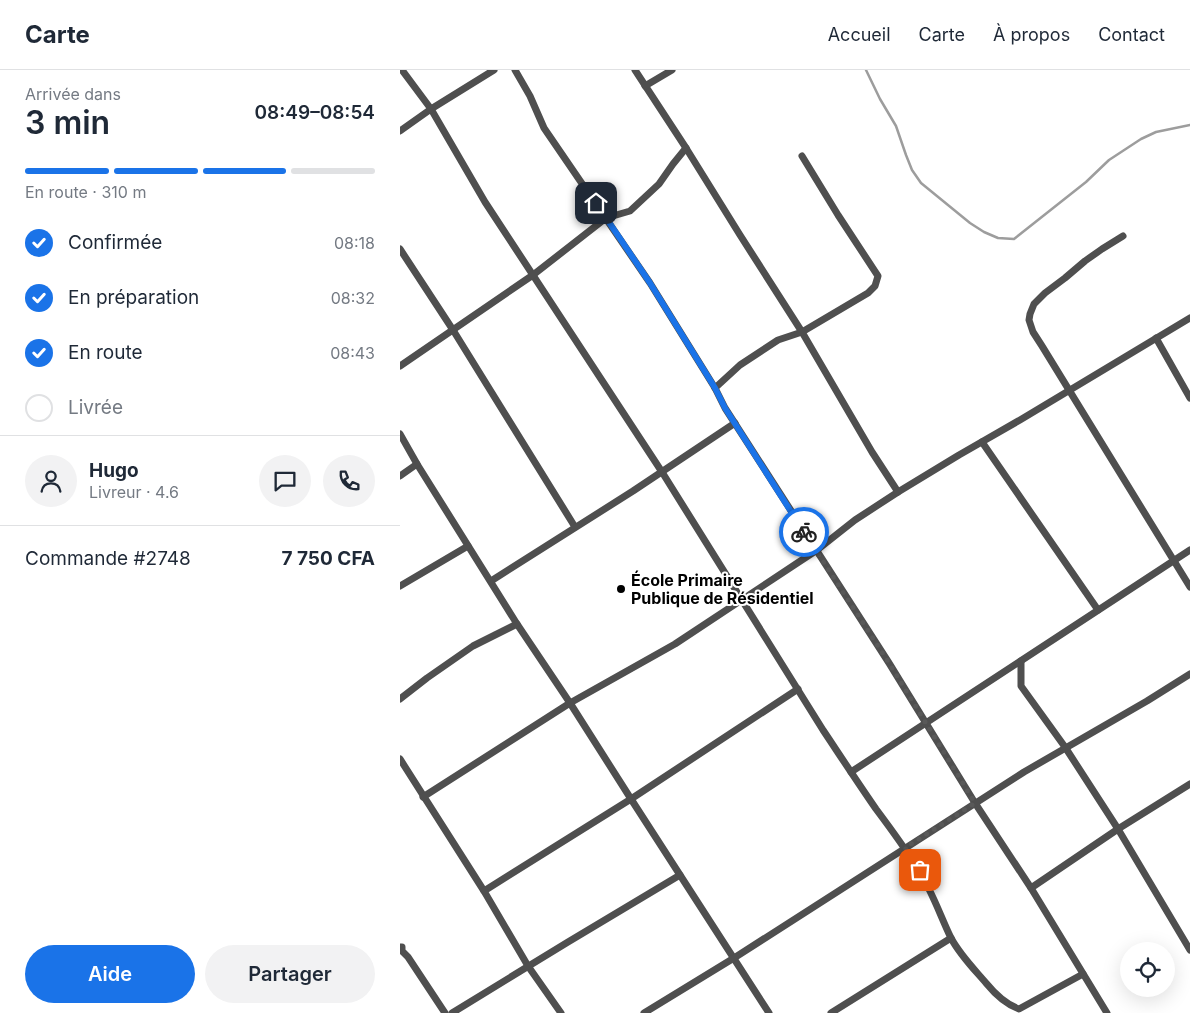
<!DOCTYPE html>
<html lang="fr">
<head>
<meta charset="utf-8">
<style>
	body { margin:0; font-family:Inter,sans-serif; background:#f2f2f3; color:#1f2937; height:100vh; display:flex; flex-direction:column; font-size:19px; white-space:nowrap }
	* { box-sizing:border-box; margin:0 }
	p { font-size:16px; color:#747a83 }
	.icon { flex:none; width:28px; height:28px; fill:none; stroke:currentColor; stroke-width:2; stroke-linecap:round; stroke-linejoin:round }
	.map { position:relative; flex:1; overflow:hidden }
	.details { display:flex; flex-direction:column; background:#fff; width:400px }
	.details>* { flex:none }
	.controls { position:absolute; left:720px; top:872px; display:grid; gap:10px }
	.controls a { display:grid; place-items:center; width:55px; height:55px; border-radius:50%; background:#fff; box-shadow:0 5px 20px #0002; font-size:25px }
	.pin { position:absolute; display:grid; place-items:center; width:42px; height:42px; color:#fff; margin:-21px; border-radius:10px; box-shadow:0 2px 8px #0006 }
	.courier { position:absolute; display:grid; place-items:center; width:50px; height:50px; margin:-25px; border:4px solid #1a73e8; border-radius:50%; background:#fff; color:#222; box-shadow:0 1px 6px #0007 }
	.headline em { font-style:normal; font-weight:600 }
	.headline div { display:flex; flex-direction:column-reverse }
	.headline { display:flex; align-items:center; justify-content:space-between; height:85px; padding:0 25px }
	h1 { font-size:32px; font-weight:600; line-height:38px }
	.bar { display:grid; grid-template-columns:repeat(4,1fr); gap:8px 5px; align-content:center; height:60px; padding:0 25px }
	.bar i { height:6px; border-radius:4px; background:#e0e1e3 }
	.bar .active { background:#1a73e8 }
	.bar p { grid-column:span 4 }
	.line { display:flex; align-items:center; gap:12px; padding:0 25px; border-top:1px solid #e0e1e3 }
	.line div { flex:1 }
	.round { display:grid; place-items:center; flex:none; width:52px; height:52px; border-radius:26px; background:#f2f2f3 }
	ol { padding:0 25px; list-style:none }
	li { display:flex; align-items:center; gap:15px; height:55px }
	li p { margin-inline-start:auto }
	li .icon { padding:5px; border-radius:50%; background:#1a73e8; color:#fff; stroke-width:4 }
	li:last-child { color:#747a83 }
	li i { width:28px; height:28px; border:2px solid #e0e1e3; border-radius:50% }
	.button { display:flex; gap:10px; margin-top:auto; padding:10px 25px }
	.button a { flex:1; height:58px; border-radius:30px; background:#1a73e8; color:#fff; font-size:20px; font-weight:600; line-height:58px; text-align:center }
	.button a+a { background:#f2f2f3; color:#1f2937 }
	header { display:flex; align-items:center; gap:30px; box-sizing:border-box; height:70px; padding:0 25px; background:#fff; border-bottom:1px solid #e0e1e3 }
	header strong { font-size:24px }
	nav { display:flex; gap:28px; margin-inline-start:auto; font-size:18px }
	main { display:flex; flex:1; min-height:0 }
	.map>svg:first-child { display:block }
</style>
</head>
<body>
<header>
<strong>Carte</strong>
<nav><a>Accueil</a><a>Carte</a><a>À propos</a><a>Contact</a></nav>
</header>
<main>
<section class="details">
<div class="headline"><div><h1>3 min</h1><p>Arrivée dans</p></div><em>08:49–08:54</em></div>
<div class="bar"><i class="active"></i><i class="active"></i><i class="active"></i><i></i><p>En route · 310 m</p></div>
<ol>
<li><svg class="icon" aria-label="check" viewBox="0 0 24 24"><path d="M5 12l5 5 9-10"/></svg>Confirmée<p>08:18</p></li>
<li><svg class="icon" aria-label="check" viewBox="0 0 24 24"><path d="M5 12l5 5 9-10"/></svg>En préparation<p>08:32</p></li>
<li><svg class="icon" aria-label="check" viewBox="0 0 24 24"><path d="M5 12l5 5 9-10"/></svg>En route<p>08:43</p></li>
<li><i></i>Livrée</li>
</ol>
<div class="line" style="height:90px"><a class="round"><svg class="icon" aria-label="person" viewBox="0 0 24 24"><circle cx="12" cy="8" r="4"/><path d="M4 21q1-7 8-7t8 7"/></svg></a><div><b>Hugo</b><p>Livreur · 4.6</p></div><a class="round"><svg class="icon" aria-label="chat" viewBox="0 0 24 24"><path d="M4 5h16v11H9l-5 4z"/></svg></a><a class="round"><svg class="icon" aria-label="phone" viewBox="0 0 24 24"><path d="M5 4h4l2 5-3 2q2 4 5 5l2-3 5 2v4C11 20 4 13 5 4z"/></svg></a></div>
<div class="line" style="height:65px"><div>Commande #2748</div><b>7 750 CFA</b></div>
<div class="button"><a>Aide</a><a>Partager</a></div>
</section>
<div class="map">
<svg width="790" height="943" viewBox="0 0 790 943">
	<rect width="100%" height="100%" fill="#fff"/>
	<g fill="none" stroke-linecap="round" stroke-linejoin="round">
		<path stroke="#9d9d9d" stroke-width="2.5" d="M466 0 480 29 496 56 506 85 512 100 521 113 570 153 584 162 598 168 614 169 686 112 709 90 741 69 756 62 790 55"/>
		<g stroke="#4f4f4f" stroke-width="7">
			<path d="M2 0 31 39 85 132 262 402 423 660C441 687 458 713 476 739 491 759 505 778 518 799 532 821 540 845 551 868 560 885 574 899 586 913 595 924 605 934 619 939L683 904"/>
			<path d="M115 0 130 26 144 58 250 213 315 318 325 338 489 593 575 733 631 818 707 943"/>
			<path d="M235 0 286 78 340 165 402 262 472 382 498 422"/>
			<path d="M245 16 272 0"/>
			<path d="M0 61 31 39 94 0"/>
			<path d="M723 166 702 179 685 191 665 208 645 223 634 234 630 244 629 250 633 262 642 276 790 517"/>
			<path d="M0 179 53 260 175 457"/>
			<path d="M756 268 790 328"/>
			<path d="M0 296 133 205 206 148 230 141 259 114 273 94 286 78"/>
			<path d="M315 318 340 295 378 270 402 262 468 223 475 216 478 206 438 145 402 86"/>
			<path d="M0 364 17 394 117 554 170 633 231 729 369 943"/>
			<path d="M582 372 698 540"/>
			<path d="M0 406 17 394"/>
			<path d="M91 511 233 421 335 353"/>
			<path d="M0 516 68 476"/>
			<path d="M621 591V616L665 677 718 759 790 880"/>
			<path d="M0 629 27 608 73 576 117 554"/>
			<path d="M0 689 84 821 128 896 161 943"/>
			<path d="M451 702 790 480"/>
			<path d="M23 727 170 633 275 574 417 480 455 450 498 422 559 385 620 350 790 248"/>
			<path d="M631 818 718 759 790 714"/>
			<path d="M84 821 231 729 398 619"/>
			<path d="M0 877H2V881L8 887 45 943"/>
			<path d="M52 943 168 872 280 805"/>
			<path d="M244 943 334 888 624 702 747 631 790 604"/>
			<path d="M431 943 551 868"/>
		</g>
	</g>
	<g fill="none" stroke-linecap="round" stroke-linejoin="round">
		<path stroke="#595959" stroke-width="5" stroke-dasharray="0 9" d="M404 462 489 593 575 733 505 778 520 800"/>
		<path stroke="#1a73e8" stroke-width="6" d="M196 133 250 213 315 318 325 338 404 462"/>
	</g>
	<circle fill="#000" stroke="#fff" stroke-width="2" cx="221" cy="519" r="5"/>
	<g text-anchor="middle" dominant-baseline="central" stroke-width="4" stroke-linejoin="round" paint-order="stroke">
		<g font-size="16" font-weight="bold" fill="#000" stroke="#fff" text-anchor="start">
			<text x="231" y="510">École Primaire<tspan x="231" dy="18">Publique de Résidentiel</tspan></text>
		</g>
	</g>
</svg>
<div class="controls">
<a><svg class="icon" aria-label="locate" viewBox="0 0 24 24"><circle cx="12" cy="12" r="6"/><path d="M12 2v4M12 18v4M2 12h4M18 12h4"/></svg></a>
</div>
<div class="pin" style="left:520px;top:800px;background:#ea580c"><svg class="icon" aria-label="bag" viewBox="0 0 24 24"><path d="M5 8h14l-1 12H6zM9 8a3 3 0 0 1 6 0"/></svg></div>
<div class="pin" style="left:196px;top:133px;background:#1f2937"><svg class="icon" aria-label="home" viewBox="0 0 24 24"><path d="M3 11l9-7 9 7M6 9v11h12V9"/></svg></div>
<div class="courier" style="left:404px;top:462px"><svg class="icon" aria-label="bike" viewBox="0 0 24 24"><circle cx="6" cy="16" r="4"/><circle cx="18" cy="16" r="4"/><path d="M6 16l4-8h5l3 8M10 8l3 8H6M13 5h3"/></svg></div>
</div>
</main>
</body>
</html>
